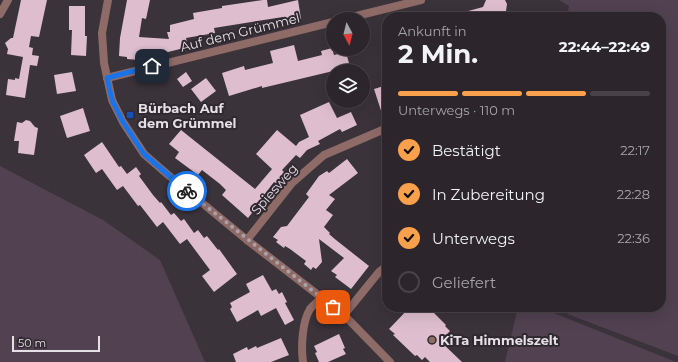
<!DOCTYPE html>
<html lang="de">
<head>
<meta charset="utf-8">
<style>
	body { margin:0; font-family:Montserrat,sans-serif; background:#342e34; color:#f1f3f6; height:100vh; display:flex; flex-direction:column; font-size:15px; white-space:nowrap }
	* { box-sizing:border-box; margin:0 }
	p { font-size:13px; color:#a6a5a9 }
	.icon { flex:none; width:22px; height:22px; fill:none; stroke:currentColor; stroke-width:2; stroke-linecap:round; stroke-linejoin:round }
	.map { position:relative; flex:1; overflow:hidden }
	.panel { position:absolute; left:382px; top:12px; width:284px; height:300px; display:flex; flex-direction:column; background:#2c262c; border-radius:16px; box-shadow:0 4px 16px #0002,0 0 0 1px #484348 }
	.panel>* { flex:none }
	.needle { width:26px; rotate:173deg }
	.buttons { position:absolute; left:326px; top:12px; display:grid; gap:8px }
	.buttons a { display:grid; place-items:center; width:44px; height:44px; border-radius:50%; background:#2c262c; box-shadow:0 4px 16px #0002,0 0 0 1px #484348; font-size:20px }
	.scale { position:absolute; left:12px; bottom:10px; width:88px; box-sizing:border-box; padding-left:4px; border:2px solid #e5e0e5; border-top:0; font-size:11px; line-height:14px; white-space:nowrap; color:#e5e0e5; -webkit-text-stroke:3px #302930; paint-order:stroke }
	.pin { position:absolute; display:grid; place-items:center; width:34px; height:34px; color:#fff; margin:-17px; border-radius:8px; box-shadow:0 2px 6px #0006 }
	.courier { position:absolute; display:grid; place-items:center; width:40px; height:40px; margin:-20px; border:3px solid #1a73e8; border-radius:50%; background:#fff; color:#222; box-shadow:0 1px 5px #0007 }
	.summary em { font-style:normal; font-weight:700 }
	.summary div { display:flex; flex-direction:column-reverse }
	.summary { display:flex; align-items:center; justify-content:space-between; height:68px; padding:0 16px }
	h1 { font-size:26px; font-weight:700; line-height:30px }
	.bar { display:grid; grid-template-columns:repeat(4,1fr); gap:6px 4px; align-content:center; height:48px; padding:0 16px }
	.bar i { height:5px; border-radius:3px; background:#484348 }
	.bar .active { background:#f8a04b }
	.bar p { grid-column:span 4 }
	ol { padding:0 16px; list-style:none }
	li { display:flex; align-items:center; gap:12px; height:44px }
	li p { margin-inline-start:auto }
	li .icon { padding:4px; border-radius:50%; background:#f8a04b; color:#111; stroke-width:4 }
	li:last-child { color:#a6a5a9 }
	li i { width:22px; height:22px; border:2px solid #484348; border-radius:50% }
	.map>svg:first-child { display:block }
</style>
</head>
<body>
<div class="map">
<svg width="678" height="362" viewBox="0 0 678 362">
	<rect width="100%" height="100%" fill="#3a333a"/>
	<g fill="#514151">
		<path d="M559 0H678V356L570 315 556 307H661V17H567L569 6Z"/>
		<path d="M0 166 103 220 160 260 205 362H0Z"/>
		<path d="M518 307H539L676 362H505Z"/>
	</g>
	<g fill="#debece">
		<path d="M21 0H47L39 37 31 36 29 47 33 48 32 55 39 56 37 66 30 65 25 98 6 95 8 79 15 80V78L19 79 23 57 7 54 8 49 5 43 11 38H13Z"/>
		<path d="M127 0H150L146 19 142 18 139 37 169 39 167 32H170V25L194 19 193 13 222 8V6L263 0H267L268 7 298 0 301 19 285 22 283 17 214 28 215 33 186 38 188 47 164 53 139 52V60L127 59V57L119 56 120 38Z"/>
		<path d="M486 0H505L507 4 506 11 485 17H457V14L483 7Z"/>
		<path d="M69 6H85V36H87L86 56 71 55 72 30H69Z"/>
		<path d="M294 45 298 61 322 55 321 51 332 48 334 55 346 52 350 67 262 88V86L229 96 222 73 244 66 245 70 273 63 270 51Z"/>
		<path d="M72 72 76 91 57 94 54 75Z"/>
		<path d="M186 72 192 81 183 87 177 79Z"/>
		<path d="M206 78 216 91 201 102 191 89Z"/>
		<path d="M387 85V122L385 123 374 89Z"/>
		<path d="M329 102 337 118 351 112 357 125 342 132 340 129 318 141 320 144 307 150 300 158 296 155 282 170 286 174 277 184 274 182 258 203 259 204 248 218 222 195 226 190 220 184 202 170 198 175 175 158 179 152 169 144 181 130 255 189 272 169 256 154 277 130 296 146 299 142 309 137 300 115Z"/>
		<path d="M83 108 90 131 67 138 60 116Z"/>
		<path d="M26 120 30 121 35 127 38 128 34 155 18 153 19 141H14L17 122 22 123Z"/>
		<path d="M102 142 119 167 121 166 127 174 136 167 141 174 139 176 153 195 160 203 161 202 171 215 174 213 181 221 184 219 194 233 198 230 204 238 207 236 218 250 219 249 237 274 214 292 202 276 210 270 187 239 180 244 163 222 157 227 140 205 138 206 123 186 117 190 102 169 96 173 84 155Z"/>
		<path d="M347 159 358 173 329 195 335 199 326 210 333 215 324 227 330 233 329 234 336 240 369 266 351 289 335 277 337 275 331 271 344 258 319 239 322 262 316 269 313 267 311 270 304 264 306 261 290 249 285 246 284 248 276 242 278 240 273 237 281 227 287 226 309 197 306 194 319 176 327 171 329 173Z"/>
		<path d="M263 275 272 291 276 289 279 294 282 292 287 302 285 303 294 320 285 325 276 308 261 316 258 310 237 322 230 309 232 307 230 303 250 292 246 284Z"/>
		<path d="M410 307H428L446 325 445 326 450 331 440 341 462 362H430L425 357 422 360 417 355 415 356 393 335 395 334 389 329Z"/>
		<path d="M339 334 345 348 343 349 346 354 328 362H319L315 353 317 352 314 346Z"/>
		<path d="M281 338 289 355 271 362H236L233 354 247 347 248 350 256 346 257 348Z"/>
	</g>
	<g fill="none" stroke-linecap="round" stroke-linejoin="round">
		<g stroke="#8f6b68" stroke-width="8">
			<path d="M108 0 102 33 104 63 112 100 123 122 144 154 167 174 247 240 344 315 390 362"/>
			<path d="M0 14 8 0"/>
			<path d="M344 19 421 0"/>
			<path d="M107 78 333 22"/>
			<path d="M247 240 292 183 324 155 387 128"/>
			<path d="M344 315 379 272 387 266"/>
			<path d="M303 362C301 347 302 322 310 309 313 305 318 302 321 298"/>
		</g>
	</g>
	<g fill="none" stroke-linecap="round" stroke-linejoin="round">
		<path stroke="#a9a3a9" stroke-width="4" stroke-dasharray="0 7.2" d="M187 191 333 307"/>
		<path stroke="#1a73e8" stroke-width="5" d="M152 66 107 78 112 100 123 122 144 154 187 191"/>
	</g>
	<rect fill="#1a4fb4" stroke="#302930" stroke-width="1.5" x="126" y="111" width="8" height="8" rx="2"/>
	<circle fill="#8d6e63" stroke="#302930" stroke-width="1.5" cx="432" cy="340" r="4"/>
	<g text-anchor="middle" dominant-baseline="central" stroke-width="4" stroke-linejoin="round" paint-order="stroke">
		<g font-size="13" fill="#e5e0e5" stroke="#302930">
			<text transform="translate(240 32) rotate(-14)">Auf dem Grümmel</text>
			<text transform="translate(274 189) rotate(-49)">Spiesweg</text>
		</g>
		<g font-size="13" font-weight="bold" fill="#e5e0e5" stroke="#302930" text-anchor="start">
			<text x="138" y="108">Bürbach Auf<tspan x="138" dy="15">dem Grümmel</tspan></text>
			<text x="440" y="340">KiTa Himmelszelt</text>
		</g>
	</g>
</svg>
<div class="buttons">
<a><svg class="needle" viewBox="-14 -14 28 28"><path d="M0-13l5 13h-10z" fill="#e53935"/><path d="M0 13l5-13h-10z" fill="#a6a5a9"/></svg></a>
<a><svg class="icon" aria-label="layers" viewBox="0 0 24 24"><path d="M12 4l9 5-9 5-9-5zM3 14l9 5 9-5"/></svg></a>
</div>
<div class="scale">50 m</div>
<div class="pin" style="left:333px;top:307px;background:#ea580c"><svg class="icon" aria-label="bag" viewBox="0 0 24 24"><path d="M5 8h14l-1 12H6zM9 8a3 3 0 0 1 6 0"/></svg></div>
<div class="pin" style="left:152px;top:66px;background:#1f2937"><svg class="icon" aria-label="home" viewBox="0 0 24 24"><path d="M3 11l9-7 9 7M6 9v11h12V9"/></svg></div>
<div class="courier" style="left:187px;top:191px"><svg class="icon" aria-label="bike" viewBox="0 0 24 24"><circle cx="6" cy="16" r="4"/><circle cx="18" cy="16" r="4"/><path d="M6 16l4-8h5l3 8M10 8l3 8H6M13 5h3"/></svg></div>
<section class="panel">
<div class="summary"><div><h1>2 Min.</h1><p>Ankunft in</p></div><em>22:44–22:49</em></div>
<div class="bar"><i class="active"></i><i class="active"></i><i class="active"></i><i></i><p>Unterwegs · 110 m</p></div>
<ol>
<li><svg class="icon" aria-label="check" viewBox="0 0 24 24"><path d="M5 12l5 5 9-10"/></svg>Bestätigt<p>22:17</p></li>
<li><svg class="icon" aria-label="check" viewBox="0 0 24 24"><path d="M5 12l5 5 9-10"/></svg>In Zubereitung<p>22:28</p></li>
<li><svg class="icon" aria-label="check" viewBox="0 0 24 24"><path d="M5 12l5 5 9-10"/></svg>Unterwegs<p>22:36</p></li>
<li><i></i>Geliefert</li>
</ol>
</section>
</div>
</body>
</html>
